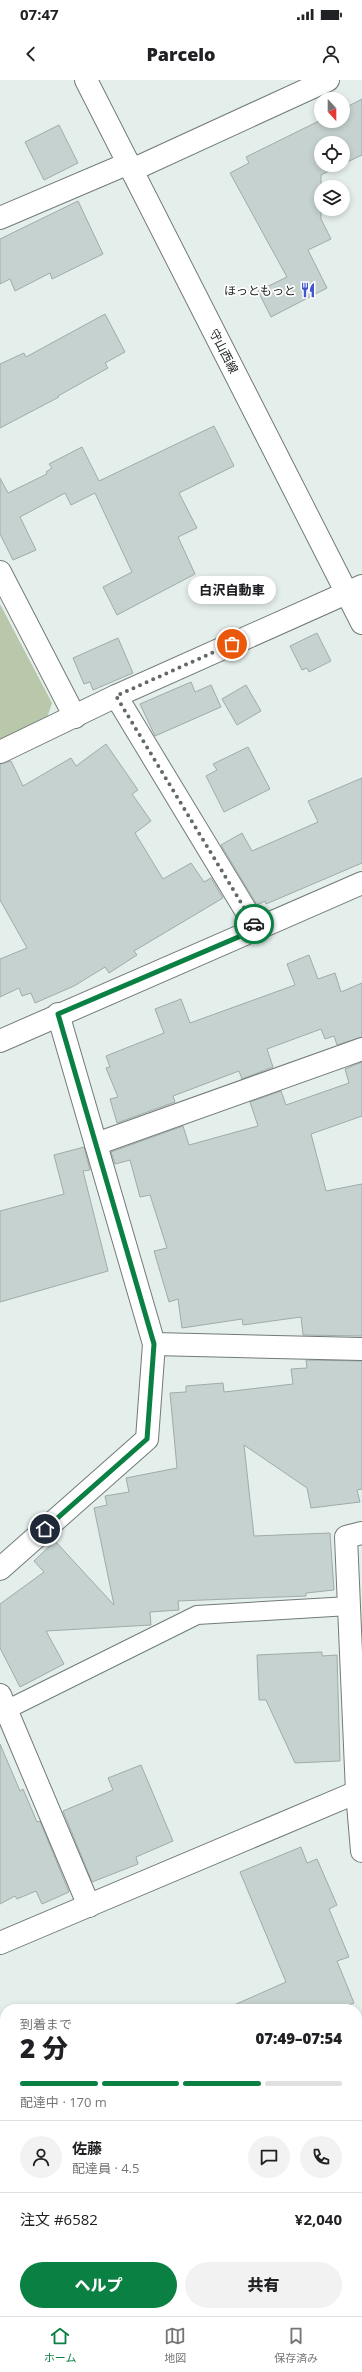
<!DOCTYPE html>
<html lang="ja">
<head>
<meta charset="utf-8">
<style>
	body { margin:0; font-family:"Open Sans","Noto Sans JP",sans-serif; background:#f2f2f2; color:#202124; height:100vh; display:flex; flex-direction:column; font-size:15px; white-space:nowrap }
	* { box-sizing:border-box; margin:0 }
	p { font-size:13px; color:#757577 }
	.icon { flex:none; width:22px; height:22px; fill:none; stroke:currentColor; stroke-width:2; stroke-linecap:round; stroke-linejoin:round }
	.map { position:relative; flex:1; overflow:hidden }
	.side { position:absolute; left:0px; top:1924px; width:362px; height:312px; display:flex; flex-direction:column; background:#fff; border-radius:16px 16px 0 0; box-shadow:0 2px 6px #0003 }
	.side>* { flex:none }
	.needle { width:26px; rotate:159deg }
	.controls { position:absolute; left:314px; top:12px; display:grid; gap:8px }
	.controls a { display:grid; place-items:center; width:36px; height:36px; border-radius:50%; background:#fff; box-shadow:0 2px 6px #0003; font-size:20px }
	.pin { position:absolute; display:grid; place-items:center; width:34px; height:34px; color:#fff; margin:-17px; border:2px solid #fff; border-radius:50%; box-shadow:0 1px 4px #0007 }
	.courier { position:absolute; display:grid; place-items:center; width:40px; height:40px; margin:-20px; border:3px solid #0b8043; border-radius:50%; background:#fff; color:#222; box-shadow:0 1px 5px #0007 }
	.bubble { position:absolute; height:28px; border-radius:14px; background:#fff; box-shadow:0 2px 6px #0003; font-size:13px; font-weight:800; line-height:28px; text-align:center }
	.summary em { font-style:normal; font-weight:800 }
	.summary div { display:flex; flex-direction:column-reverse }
	.summary { display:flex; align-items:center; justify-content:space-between; height:68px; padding:0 20px }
	h1 { font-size:26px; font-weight:800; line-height:30px }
	.bar { display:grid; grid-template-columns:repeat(4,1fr); gap:6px 4px; align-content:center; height:48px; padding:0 20px }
	.bar i { height:5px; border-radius:3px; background:#e0e0e0 }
	.bar .current { background:#0b8043 }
	.bar p { grid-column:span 4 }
	.line { display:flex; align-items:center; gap:10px; padding:0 20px; border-top:1px solid #e0e0e0 }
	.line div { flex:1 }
	.round { display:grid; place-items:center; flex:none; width:42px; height:42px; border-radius:21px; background:#f2f2f2 }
	.primary-button { display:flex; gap:8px; margin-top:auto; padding:8px 20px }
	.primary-button a { flex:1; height:46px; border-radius:24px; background:#0b8043; color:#fff; font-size:16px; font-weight:800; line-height:46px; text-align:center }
	.primary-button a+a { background:#f2f2f2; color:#202124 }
	.status { display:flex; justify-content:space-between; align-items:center; height:28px; padding:0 20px; background:#fff; direction:ltr }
	.status svg { height:11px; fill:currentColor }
	header { display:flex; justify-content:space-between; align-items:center; height:52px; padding:0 20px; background:#fff; font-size:18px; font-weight:800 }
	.menu { display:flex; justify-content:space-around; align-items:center; height:56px; border-top:1px solid #e0e0e0; background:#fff; font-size:11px; color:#757577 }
	.menu a { display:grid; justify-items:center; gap:2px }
	.menu .current { color:#0b8043 }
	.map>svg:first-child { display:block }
</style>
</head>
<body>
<div class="status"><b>07:47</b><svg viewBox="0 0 49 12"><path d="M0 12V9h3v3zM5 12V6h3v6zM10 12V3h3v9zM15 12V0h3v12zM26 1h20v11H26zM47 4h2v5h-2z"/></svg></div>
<header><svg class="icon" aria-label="back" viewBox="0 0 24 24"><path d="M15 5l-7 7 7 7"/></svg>Parcelo<svg class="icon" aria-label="person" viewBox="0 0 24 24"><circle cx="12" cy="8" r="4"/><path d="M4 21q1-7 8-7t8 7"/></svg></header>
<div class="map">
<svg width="362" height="2236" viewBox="0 0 362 2236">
	<rect width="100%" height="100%" fill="#e4eeea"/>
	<path fill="#b9c8aa" d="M0 524 52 623 47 638 0 660Z"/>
	<g fill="#c6d2d0" stroke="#a0abaa">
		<path d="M362 19V75L343 84V63H321V85H341L321 95V139L331 159 308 170 327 208 271 237 258 211 287 197 230 93 249 83 246 77 321 40 343 41V29Z"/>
		<path d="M59 45 78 83 44 100 25 62Z"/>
		<path d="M78 121 103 174 52 199 50 193 15 211 10 199 0 204V159Z"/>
		<path d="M105 234 125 272 105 283 108 288 58 316 59 317 0 348V284L24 273 26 277Z"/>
		<path d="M214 346 234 386 179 413 197 448 178 457 195 494 117 535 103 507 132 492 95 413 71 425 65 413 20 437 36 470 13 480 0 454V398L8 413 47 394 46 392 52 388 49 384 82 367 99 401Z"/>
		<path d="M317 553 331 581 309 592 307 588 302 590 290 566Z"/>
		<path d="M118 558 133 593 93 610 90 602 84 604 73 578Z"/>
		<path d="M191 602 195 612 211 605 221 627 155 656 140 624Z"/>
		<path d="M246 605 261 631 237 645 222 619Z"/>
		<path d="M106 664 138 710 132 714 151 741 135 753 163 799 191 783 204 802 211 798 223 818 134 871 137 875 109 893 105 887 74 906 35 923 31 913 22 916 19 908 0 917V879L27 868 0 820V684L11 681 23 706 71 678 76 686Z"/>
		<path d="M248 667 270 709 224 732 206 696 217 690 213 684Z"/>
		<path d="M362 698V783L266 824 265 821 257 825 221 765 242 753 252 771 318 742 308 721Z"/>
		<path d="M309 875 318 899 335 893 341 912 362 903V957L337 965 334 956 325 959 321 949 267 969 273 987 242 999 239 991 173 1016 175 1022 117 1043 110 1019 118 1017 106 988 110 987 106 976 164 953 155 929 181 919 190 943 295 905 287 884Z"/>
		<path d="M362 982V1036L311 1054 326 1111 362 1104V1256L303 1255 301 1237 243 1245 242 1239 182 1248 178 1219 169 1222 154 1171 167 1168 150 1115 140 1117 130 1080 115 1084 111 1072 183 1046 189 1065 258 1046 250 1022 281 1011 286 1025 349 1003 345 989Z"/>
		<path d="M84 1067 90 1090 83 1091 108 1191 0 1222V1131L64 1114 54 1075Z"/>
		<path d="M306 1280 362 1281V1409L357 1410 360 1422 311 1428 307 1408 244 1365 254 1456 330 1453 334 1510 306 1513V1516L178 1521 179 1530 150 1532 151 1545 46 1551 64 1584 20 1607 0 1568V1524L44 1492 34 1481 55 1461 114 1525 94 1428 107 1425 105 1416 129 1412 126 1398 177 1388 170 1313 186 1312V1306L223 1303 224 1312 293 1304 291 1289 307 1288Z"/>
		<path d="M322 1572V1576L337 1575 340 1681 295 1683 266 1620H259L257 1575Z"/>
		<path d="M0 1664 20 1711 23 1709 37 1742 40 1741 69 1812 42 1824 36 1811 17 1819 15 1816 0 1824Z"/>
		<path d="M141 1685 173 1761 136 1777 138 1784 92 1802 63 1731 113 1710 108 1698Z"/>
		<path d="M301 1767 307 1783 317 1779 337 1825 329 1829 349 1877 337 1881 354 1923 339 1929H225L286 1902 240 1792Z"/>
	</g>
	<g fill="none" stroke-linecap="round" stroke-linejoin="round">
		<g stroke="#727b77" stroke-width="20">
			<path id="service" d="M6 1630 197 1535 349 1526"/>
		</g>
		<g stroke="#727b77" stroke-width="24">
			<g id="minor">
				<path d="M132 90 328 0"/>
				<path d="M0 138 129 83"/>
				<path d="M0 492 75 637"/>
				<path d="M116 616 257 849"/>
				<path d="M0 672 116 616 362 506"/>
				<path d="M0 961 362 803"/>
				<path d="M96 1064 362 969"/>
				<path d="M154 1264 362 1269"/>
				<path d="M362 1453 346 1457 357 1712 362 1771"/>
				<path d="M0 1489 147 1359 154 1264 58 934"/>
				<path d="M0 1615 89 1826"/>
				<path d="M0 1863 362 1710"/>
				<path d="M357 2001 362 1999"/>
				<path d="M0 2142 5 2140"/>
			</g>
		</g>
		<g stroke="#727b77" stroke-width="24">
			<path id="secondary" d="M86 0 362 543"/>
		</g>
		<use href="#service" stroke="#fff" stroke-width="18"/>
		<use href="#minor" stroke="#fff" stroke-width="22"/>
		<use href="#secondary" stroke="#fff" stroke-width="22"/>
	</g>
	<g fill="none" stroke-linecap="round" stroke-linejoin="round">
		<path stroke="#636966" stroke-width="4" stroke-dasharray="0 7.2" d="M232 564 116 616 254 844"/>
		<path stroke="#0b8043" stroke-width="5" d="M45 1449 147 1359 154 1264 58 934 257 849 254 844"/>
	</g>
	<defs>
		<g id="restaurant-bare" transform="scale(1.2)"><path d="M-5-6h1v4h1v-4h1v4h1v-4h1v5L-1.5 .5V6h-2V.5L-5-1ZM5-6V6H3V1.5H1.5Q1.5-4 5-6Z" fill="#3f57ca" stroke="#fff" stroke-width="2.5" paint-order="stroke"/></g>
	</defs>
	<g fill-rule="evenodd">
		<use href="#restaurant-bare" x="308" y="210"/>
	</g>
	<g text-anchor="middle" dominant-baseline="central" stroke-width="3.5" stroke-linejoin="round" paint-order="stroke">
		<g font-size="12" fill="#1d211f" stroke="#fff" text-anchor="end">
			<text x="296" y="210">ほっともっと</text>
		</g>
		<g font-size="12" fill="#1d211f" stroke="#fff">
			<text transform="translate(224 271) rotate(63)">守山西線</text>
		</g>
	</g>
</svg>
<div class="controls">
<a><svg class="needle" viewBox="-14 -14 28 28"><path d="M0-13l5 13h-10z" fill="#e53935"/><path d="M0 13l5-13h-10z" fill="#757577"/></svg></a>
<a><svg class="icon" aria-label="locate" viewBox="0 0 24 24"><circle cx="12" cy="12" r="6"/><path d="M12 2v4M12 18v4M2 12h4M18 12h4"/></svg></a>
<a><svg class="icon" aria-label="layers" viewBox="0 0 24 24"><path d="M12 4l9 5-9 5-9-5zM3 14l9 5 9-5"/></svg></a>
</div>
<div class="pin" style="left:232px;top:564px;background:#ea580c"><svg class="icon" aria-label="bag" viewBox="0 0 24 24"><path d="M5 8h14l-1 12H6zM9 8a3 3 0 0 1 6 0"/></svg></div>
<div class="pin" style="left:45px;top:1449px;background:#1f2937"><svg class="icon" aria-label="home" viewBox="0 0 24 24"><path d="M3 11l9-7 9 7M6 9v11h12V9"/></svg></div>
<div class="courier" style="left:254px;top:844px"><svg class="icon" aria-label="car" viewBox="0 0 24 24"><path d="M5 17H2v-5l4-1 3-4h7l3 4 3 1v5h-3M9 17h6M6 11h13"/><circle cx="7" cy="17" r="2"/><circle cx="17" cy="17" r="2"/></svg></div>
<div class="bubble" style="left:188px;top:496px;width:88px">白沢自動車</div>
<section class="side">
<div class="summary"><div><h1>2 分</h1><p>到着まで</p></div><em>07:49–07:54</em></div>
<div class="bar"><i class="current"></i><i class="current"></i><i class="current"></i><i></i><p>配達中 · 170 m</p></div>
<div class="line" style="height:72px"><a class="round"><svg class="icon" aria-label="person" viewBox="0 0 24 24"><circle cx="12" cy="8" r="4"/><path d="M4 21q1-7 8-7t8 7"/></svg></a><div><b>佐藤</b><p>配達員 · 4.5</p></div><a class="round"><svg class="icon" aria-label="chat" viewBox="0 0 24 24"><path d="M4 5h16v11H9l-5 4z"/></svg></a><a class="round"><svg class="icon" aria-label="phone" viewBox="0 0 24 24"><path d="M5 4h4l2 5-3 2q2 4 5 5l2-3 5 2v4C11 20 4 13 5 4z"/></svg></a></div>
<div class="line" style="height:52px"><div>注文 #6582</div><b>¥2,040</b></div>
<div class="primary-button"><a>ヘルプ</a><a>共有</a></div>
</section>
</div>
<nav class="menu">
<a class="current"><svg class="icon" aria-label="home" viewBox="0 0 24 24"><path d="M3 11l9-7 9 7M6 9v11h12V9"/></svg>ホーム</a>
<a><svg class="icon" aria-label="map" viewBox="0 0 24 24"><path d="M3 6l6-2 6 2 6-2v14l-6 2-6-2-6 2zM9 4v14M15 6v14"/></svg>地図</a>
<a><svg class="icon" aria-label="saved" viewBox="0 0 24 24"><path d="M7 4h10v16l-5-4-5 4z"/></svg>保存済み</a>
</nav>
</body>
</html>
